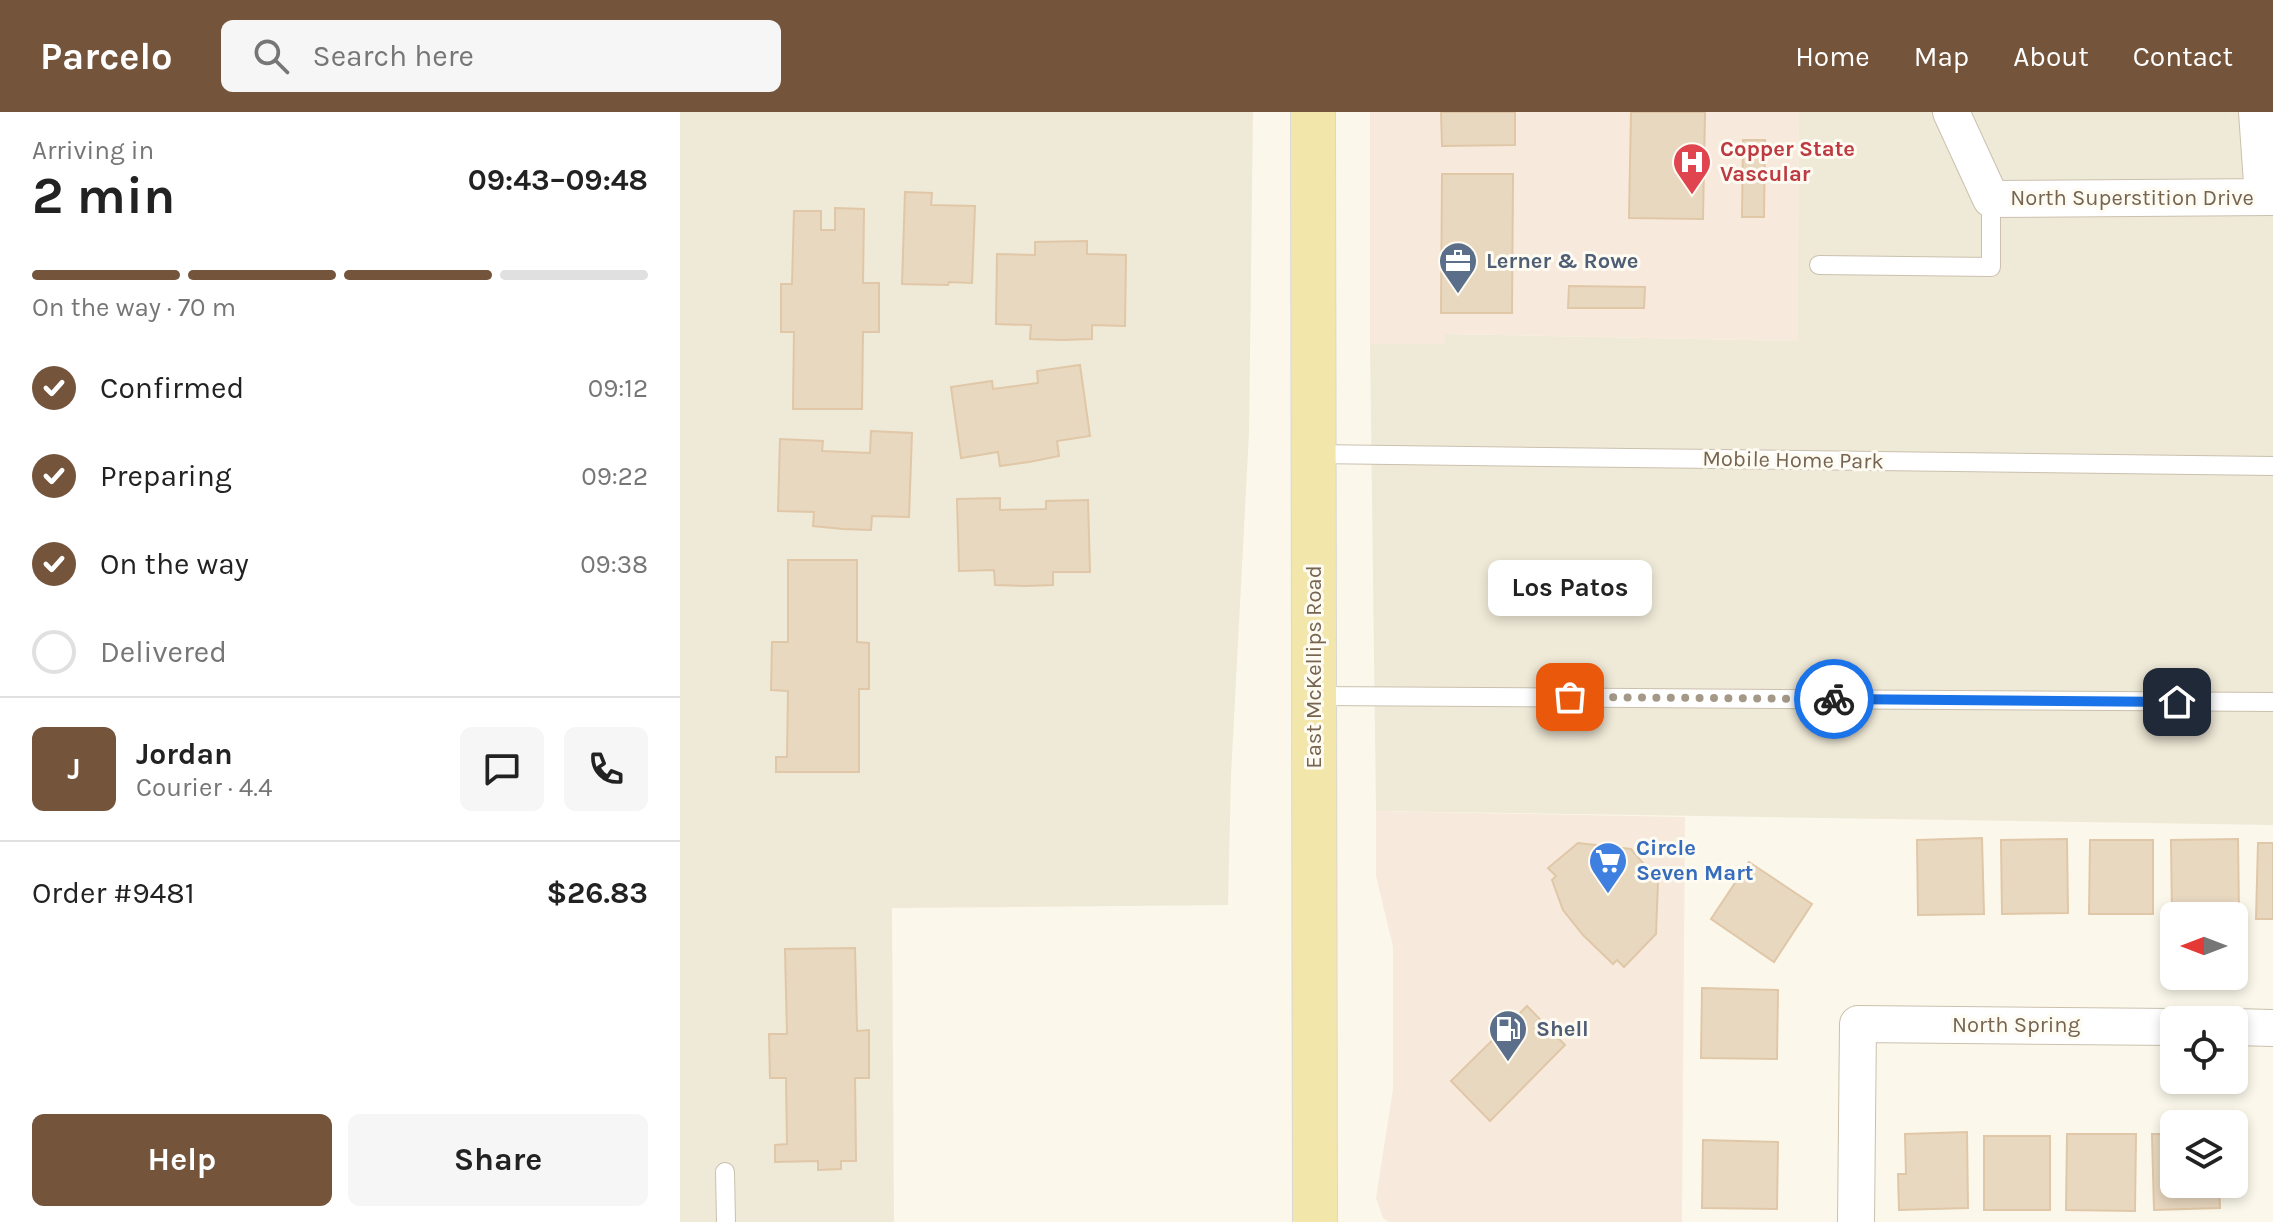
<!DOCTYPE html>
<html lang="en">
<head>
<meta charset="utf-8">
<style>
	body { margin:0; font-family:Karla,sans-serif; background:#f6f6f6; color:#222; height:100vh; display:flex; flex-direction:column; font-size:30px; white-space:nowrap }
	* { box-sizing:border-box; margin:0 }
	p { font-size:26px; color:#767676 }
	.icon { flex:none; width:44px; height:44px; fill:none; stroke:currentColor; stroke-width:2; stroke-linecap:round; stroke-linejoin:round }
	.map { position:relative; flex:1; overflow:hidden }
	.side { display:flex; flex-direction:column; background:#fff; width:680px }
	.side>* { flex:none }
	.needle { width:52px; rotate:270deg }
	.fabs { position:absolute; left:1480px; top:790px; display:grid; gap:16px }
	.fabs a { display:grid; place-items:center; width:88px; height:88px; border-radius:12px; background:#fff; box-shadow:0 4px 12px #0003; font-size:40px }
	.pin { position:absolute; display:grid; place-items:center; width:68px; height:68px; color:#fff; margin:-34px; border-radius:16px; box-shadow:0 4px 12px #0006 }
	.courier { position:absolute; display:grid; place-items:center; width:80px; height:80px; margin:-40px; border:6px solid #1a73e8; border-radius:50%; background:#fff; color:#222; box-shadow:0 2px 10px #0007 }
	.bubble { position:absolute; height:56px; border-radius:12px; background:#fff; box-shadow:0 4px 12px #0003; font-size:26px; font-weight:700; line-height:56px; text-align:center }
	.headline em { font-style:normal; font-weight:700 }
	.headline div { display:flex; flex-direction:column-reverse }
	.headline { display:flex; align-items:center; justify-content:space-between; height:136px; padding:0 32px }
	h1 { font-size:52px; font-weight:700; line-height:60px }
	.bar { display:grid; grid-template-columns:repeat(4,1fr); gap:12px 8px; align-content:center; height:96px; padding:0 32px }
	.bar i { height:10px; border-radius:6px; background:#e0e0e0 }
	.bar .current { background:#75543c }
	.bar p { grid-column:span 4 }
	.line { display:flex; align-items:center; gap:20px; padding:0 32px; border-top:2px solid #e0e0e0 }
	.line div { flex:1 }
	.round { display:grid; place-items:center; flex:none; width:84px; height:84px; border-radius:12px; background:#f6f6f6 }
	ol { padding:0 32px; list-style:none }
	li { display:flex; align-items:center; gap:24px; height:88px }
	li p { margin-inline-start:auto }
	li .icon { padding:8px; border-radius:50%; background:#75543c; color:#fff; stroke-width:4 }
	li:last-child { color:#767676 }
	li i { width:44px; height:44px; border:4px solid #e0e0e0; border-radius:50% }
	.cta { display:flex; gap:16px; margin-top:auto; padding:16px 32px }
	.cta a { flex:1; height:92px; border-radius:12px; background:#75543c; color:#fff; font-size:32px; font-weight:700; line-height:92px; text-align:center }
	.cta a+a { background:#f6f6f6; color:#222 }
	header { display:flex; align-items:center; gap:48px; box-sizing:border-box; height:112px; padding:0 40px; background:#75543c; color:#fff }
	header strong { font-size:38px }
	nav { display:flex; gap:44px; margin-inline-start:auto; font-size:28px }
	.search { width:560px; height:72px; background:#f6f6f6; display:flex; align-items:center; gap:20px; box-sizing:border-box; padding:0 28px; border-radius:12px; color:#767676; font-size:30px }
	main { display:flex; flex:1; min-height:0 }
	.map>svg:first-child { display:block }
</style>
</head>
<body>
<header>
<strong>Parcelo</strong>
<div class="search"><svg class="icon" aria-label="search" viewBox="0 0 24 24"><circle cx="10" cy="10" r="6"/><path d="M15 15l6 6"/></svg>Search here</div>
<nav><a>Home</a><a>Map</a><a>About</a><a>Contact</a></nav>
</header>
<main>
<section class="side">
<div class="headline"><div><h1>2 min</h1><p>Arriving in</p></div><em>09:43–09:48</em></div>
<div class="bar"><i class="current"></i><i class="current"></i><i class="current"></i><i></i><p>On the way · 70 m</p></div>
<ol>
<li><svg class="icon" aria-label="check" viewBox="0 0 24 24"><path d="M5 12l5 5 9-10"/></svg>Confirmed<p>09:12</p></li>
<li><svg class="icon" aria-label="check" viewBox="0 0 24 24"><path d="M5 12l5 5 9-10"/></svg>Preparing<p>09:22</p></li>
<li><svg class="icon" aria-label="check" viewBox="0 0 24 24"><path d="M5 12l5 5 9-10"/></svg>On the way<p>09:38</p></li>
<li><i></i>Delivered</li>
</ol>
<div class="line" style="height:144px"><b class="round" style="background:#75543c;color:#fff">J</b><div><b>Jordan</b><p>Courier · 4.4</p></div><a class="round"><svg class="icon" aria-label="chat" viewBox="0 0 24 24"><path d="M4 5h16v11H9l-5 4z"/></svg></a><a class="round"><svg class="icon" aria-label="phone" viewBox="0 0 24 24"><path d="M5 4h4l2 5-3 2q2 4 5 5l2-3 5 2v4C11 20 4 13 5 4z"/></svg></a></div>
<div class="line" style="height:104px"><div>Order #9481</div><b>$26.83</b></div>
<div class="cta"><a>Help</a><a>Share</a></div>
</section>
<div class="map">
<svg width="1593" height="1110" viewBox="0 0 1593 1110">
	<rect width="100%" height="100%" fill="#fbf8eb"/>
	<g fill="#efe9d7">
		<path d="M0 0H573L569 321 551 663 548 793 212 796 214 1110H0Z"/>
		<path d="M1119 0H1593V713L696 699 690 232H765V222L1117 229Z"/>
	</g>
	<g fill="#f7eadd">
		<path d="M690 0H1119L1118 229 765 222V232H690Z"/>
		<path d="M696 699 1005 705 1002 1110H709L703 1106 696 1086 713 977V835L696 764Z"/>
	</g>
	<g fill="#e9d8c0" stroke="#e0c7a7" stroke-width="2">
		<path d="M761 0H835V33L762 34Z"/>
		<path d="M951 0H1025L1023 107 949 106Z"/>
		<path d="M1063 28H1085L1084 105H1062Z"/>
		<path d="M762 62H833L832 201H761Z"/>
		<path d="M225 80 252 81 251 93 295 94 292 171 269 170 268 173 222 172Z"/>
		<path d="M155 96 184 97 183 171H199V220H183L182 297H113L114 220H101V172H112L114 99H141V118H155Z"/>
		<path d="M407 129V142L446 143 445 214 412 213V227L382 228 350 227 351 213 316 212 317 142 355 143V130Z"/>
		<path d="M889 174 965 175 964 196H888Z"/>
		<path d="M400 253 410 324 377 329 379 344 349 350 320 354 318 340 281 346 271 275 312 269 313 277 358 271 357 259Z"/>
		<path d="M191 319 232 321 229 405 192 404 191 418 163 417 133 414 134 400 98 399 100 327 143 329 142 339 190 341Z"/>
		<path d="M320 386V398L366 397V389L408 388 410 460H373V473L345 474 315 473 314 458 279 459 277 387Z"/>
		<path d="M108 448H177V530L189 531V577H179V660H96V645H107L108 579 91 578 92 530H108Z"/>
		<path d="M1302 726 1304 802 1238 803 1237 728Z"/>
		<path d="M1387 727 1388 801 1322 802 1321 728Z"/>
		<path d="M1558 727 1559 803 1492 805 1491 728Z"/>
		<path d="M1410 728H1473V802H1409Z"/>
		<path d="M898 731 951 737 978 769 976 822 944 855 937 848 933 852 903 823 883 798 872 768 876 764 868 756Z"/>
		<path d="M1578 731H1593V807H1576Z"/>
		<path d="M1069 750 1132 792 1094 850 1031 807Z"/>
		<path d="M175 836 177 919 189 918V966H175L176 1049H161V1057L138 1058V1049L95 1050V1033L107 1032 106 966H90L89 922H107L105 837Z"/>
		<path d="M1022 876 1098 878 1097 947 1021 946Z"/>
		<path d="M847 894 885 933 810 1009 771 969Z"/>
		<path d="M1287 1020 1288 1096 1219 1098 1218 1062H1226L1225 1022Z"/>
		<path d="M1387 1022H1456L1455 1099 1386 1098Z"/>
		<path d="M1472 1022H1494V1072H1539L1540 1096 1474 1098Z"/>
		<rect x="1304" y="1024" width="66" height="74"/>
		<path d="M1023 1028 1098 1030 1097 1097 1022 1096Z"/>
	</g>
	<g fill="none" stroke-linecap="round" stroke-linejoin="round">
		<g stroke="#cbc0ae" stroke-width="20">
			<g id="service">
				<path d="M1139 153 1311 155V87"/>
				<path d="M634 342 1593 354"/>
				<path d="M634 584 1593 590"/>
				<path d="M45 1060 46 1110"/>
			</g>
		</g>
		<g stroke="#cbc0ae" stroke-width="38">
			<g id="minor">
				<path d="M1271 0 1311 87 1593 85"/>
				<path d="M1577 0 1583 85"/>
				<path d="M1554 915 1593 916"/>
				<path d="M1176 1110 1178 912 1494 915"/>
			</g>
		</g>
		<g stroke="#dbd7d2" stroke-width="46">
			<path id="primary" d="M633 0 635 1110"/>
		</g>
		<use href="#service" stroke="#fff" stroke-width="18"/>
		<use href="#minor" stroke="#fff" stroke-width="36"/>
		<use href="#primary" stroke="#f3e6aa" stroke-width="44"/>
	</g>
	<g fill="none" stroke-linecap="round" stroke-linejoin="round">
		<path stroke="#a49886" stroke-width="8" stroke-dasharray="0 14.4" d="M890 585 1154 587"/>
		<path stroke="#1a73e8" stroke-width="10" d="M1154 587 1497 590"/>
	</g>
	<defs>
		<g id="hospital-pin" transform="scale(2)"><path d="M0 17L-7.5 6A9.5 9.5 0 1 1 7.5 6Z" fill="#e0444e" stroke="#fefbf2"/><path d="M-5-5h3v3.5h4V-5h3V5h-3V1.5h-4V5h-3Z" fill="#fff"/></g>
		<g id="office-pin" transform="scale(2)"><path d="M0 17L-7.5 6A9.5 9.5 0 1 1 7.5 6Z" fill="#5c6f8a" stroke="#fefbf2"/><path d="M-6-3h4V-5.5h4V-3h4V5H-6ZM-1-4.5V-3h2v-1.5ZM-6 0V1H6V0Z" fill="#fff"/></g>
		<g id="supermarket-pin" transform="scale(2)"><path d="M0 17L-7.5 6A9.5 9.5 0 1 1 7.5 6Z" fill="#3f7fe0" stroke="#fefbf2"/><path d="M-6-5.5h2.5l.6 2H6L4.5 2H-2.5L-4.4-4H-6ZM-1.5 3.2a1.3 1.3 0 1 0 .1 0ZM3 3.2a1.3 1.3 0 1 0 .1 0Z" fill="#fff"/></g>
		<g id="fuel-pin" transform="scale(2)"><path d="M0 17L-7.5 6A9.5 9.5 0 1 1 7.5 6Z" fill="#5c6f8a" stroke="#fefbf2"/><path d="M-5.5-6h7V0h2V4h1.3V-2.5L3-4.5l.8-.8L6-3V5H2.5V1h-1V6h-7ZM-4.2-4.7v3.2H.2V-4.7Z" fill="#fff"/></g>
	</defs>
	<g fill-rule="evenodd">
		<use href="#hospital-pin" x="1012" y="50"/>
		<use href="#office-pin" x="778" y="149"/>
		<use href="#supermarket-pin" x="928" y="749"/>
		<use href="#fuel-pin" x="828" y="917"/>
	</g>
	<g text-anchor="middle" dominant-baseline="central" stroke-width="6" stroke-linejoin="round" paint-order="stroke">
		<g font-size="22" font-weight="bold" fill="#be3a42" stroke="#fefbf2" text-anchor="start">
			<text x="1040" y="37">Copper State<tspan x="1040" dy="25">Vascular</tspan></text>
		</g>
		<g font-size="22" fill="#756450" stroke="#fefbf2">
			<text x="1452" y="86">North Superstition Drive</text>
			<text transform="translate(1113 348) rotate(1)">Mobile Home Park</text>
			<text transform="translate(634 555) rotate(-90)">East McKellips Road</text>
			<text x="1336" y="913">North Spring</text>
		</g>
		<g font-size="22" font-weight="bold" fill="#4e5e75" stroke="#fefbf2" text-anchor="start">
			<text x="806" y="149">Lerner &amp; Rowe</text>
			<text x="856" y="917">Shell</text>
		</g>
		<g font-size="22" font-weight="bold" fill="#366cbe" stroke="#fefbf2" text-anchor="start">
			<text x="956" y="736">Circle<tspan x="956" dy="25">Seven Mart</tspan></text>
		</g>
	</g>
</svg>
<div class="fabs">
<a><svg class="needle" viewBox="-14 -14 28 28"><path d="M0-13l5 13h-10z" fill="#e53935"/><path d="M0 13l5-13h-10z" fill="#767676"/></svg></a>
<a><svg class="icon" aria-label="locate" viewBox="0 0 24 24"><circle cx="12" cy="12" r="6"/><path d="M12 2v4M12 18v4M2 12h4M18 12h4"/></svg></a>
<a><svg class="icon" aria-label="layers" viewBox="0 0 24 24"><path d="M12 4l9 5-9 5-9-5zM3 14l9 5 9-5"/></svg></a>
</div>
<div class="pin" style="left:890px;top:585px;background:#ea580c"><svg class="icon" aria-label="bag" viewBox="0 0 24 24"><path d="M5 8h14l-1 12H6zM9 8a3 3 0 0 1 6 0"/></svg></div>
<div class="pin" style="left:1497px;top:590px;background:#1f2937"><svg class="icon" aria-label="home" viewBox="0 0 24 24"><path d="M3 11l9-7 9 7M6 9v11h12V9"/></svg></div>
<div class="courier" style="left:1154px;top:587px"><svg class="icon" aria-label="bike" viewBox="0 0 24 24"><circle cx="6" cy="16" r="4"/><circle cx="18" cy="16" r="4"/><path d="M6 16l4-8h5l3 8M10 8l3 8H6M13 5h3"/></svg></div>
<div class="bubble" style="left:808px;top:448px;width:164px">Los Patos</div>
</div>
</main>
</body>
</html>
